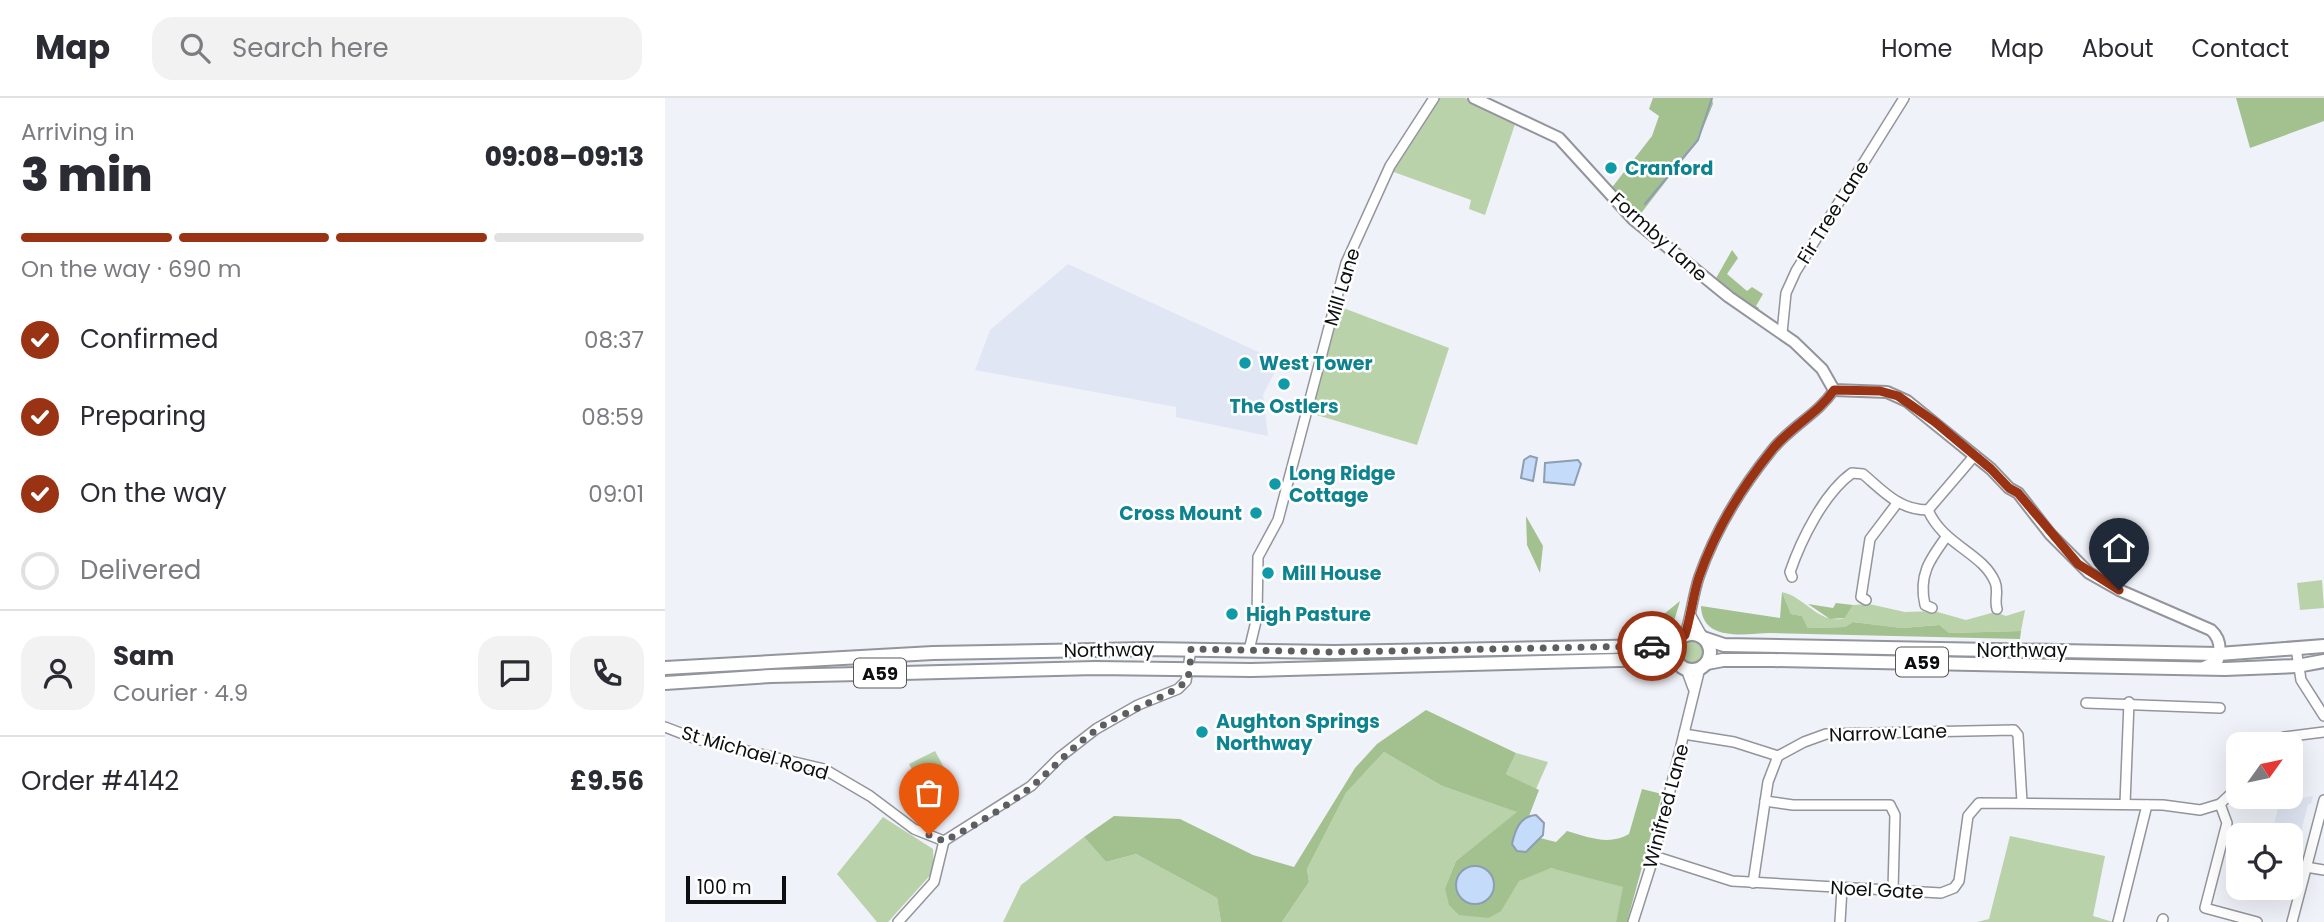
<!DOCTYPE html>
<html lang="en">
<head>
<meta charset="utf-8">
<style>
	body { margin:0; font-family:Poppins,sans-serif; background:#f2f2f3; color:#2b2b33; height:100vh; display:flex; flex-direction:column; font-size:26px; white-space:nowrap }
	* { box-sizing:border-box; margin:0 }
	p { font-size:23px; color:#7c7c81 }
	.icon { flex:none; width:38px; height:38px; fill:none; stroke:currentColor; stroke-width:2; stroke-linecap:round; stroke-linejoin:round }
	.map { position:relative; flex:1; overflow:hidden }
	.drawer { display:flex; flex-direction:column; background:#fff; width:665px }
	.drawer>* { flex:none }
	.needle { width:46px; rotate:57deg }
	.tools { position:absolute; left:1561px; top:634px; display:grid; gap:14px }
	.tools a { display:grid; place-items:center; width:77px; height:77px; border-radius:14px; background:#fff; box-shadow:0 7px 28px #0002; font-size:35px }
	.scale { position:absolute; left:21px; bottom:18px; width:100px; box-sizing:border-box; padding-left:7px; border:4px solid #0d0e10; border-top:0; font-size:19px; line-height:24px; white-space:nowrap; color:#0d0e10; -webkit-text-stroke:5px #fff; paint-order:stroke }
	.pin { position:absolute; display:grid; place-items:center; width:60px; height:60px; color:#fff; margin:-72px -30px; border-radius:50% 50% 50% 0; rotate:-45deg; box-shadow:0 0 7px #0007 }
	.pin .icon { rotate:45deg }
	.courier { position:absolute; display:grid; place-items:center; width:70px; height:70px; margin:-35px; border:5px solid #9a3313; border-radius:50%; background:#fff; color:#222; box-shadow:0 2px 9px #0007 }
	.overview em { font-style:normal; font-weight:800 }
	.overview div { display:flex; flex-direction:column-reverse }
	.overview { display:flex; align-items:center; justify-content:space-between; height:119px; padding:0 21px }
	h1 { font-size:46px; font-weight:800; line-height:52px }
	.bar { display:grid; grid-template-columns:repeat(4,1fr); gap:10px 7px; align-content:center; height:84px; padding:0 21px }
	.bar i { height:9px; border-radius:5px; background:#e1e1e2 }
	.bar .selected { background:#9a3313 }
	.bar p { grid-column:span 4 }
	.line { display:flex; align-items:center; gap:18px; padding:0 21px; border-top:2px solid #e1e1e2 }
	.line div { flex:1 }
	.round { display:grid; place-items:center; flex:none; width:74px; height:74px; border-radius:21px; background:#f2f2f3 }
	ol { padding:0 21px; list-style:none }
	li { display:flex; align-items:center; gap:21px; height:77px }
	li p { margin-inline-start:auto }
	li .icon { padding:7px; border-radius:50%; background:#9a3313; color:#fff; stroke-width:4 }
	li:last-child { color:#7c7c81 }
	li i { width:38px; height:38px; border:4px solid #e1e1e2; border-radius:50% }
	header { display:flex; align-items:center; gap:42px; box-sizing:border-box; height:98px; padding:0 35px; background:#fff; border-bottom:2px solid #e1e1e2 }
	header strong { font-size:33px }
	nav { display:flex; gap:38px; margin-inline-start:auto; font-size:24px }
	.search { width:490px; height:63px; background:#f2f2f3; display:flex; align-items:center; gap:18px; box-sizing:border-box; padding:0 24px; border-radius:21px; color:#7c7c81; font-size:26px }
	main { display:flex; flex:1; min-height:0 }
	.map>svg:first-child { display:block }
</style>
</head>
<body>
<header>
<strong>Map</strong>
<div class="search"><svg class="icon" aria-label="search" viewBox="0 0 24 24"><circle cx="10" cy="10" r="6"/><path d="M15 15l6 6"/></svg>Search here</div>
<nav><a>Home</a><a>Map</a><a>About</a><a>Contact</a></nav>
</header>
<main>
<section class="drawer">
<div class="overview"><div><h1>3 min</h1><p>Arriving in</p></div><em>09:08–09:13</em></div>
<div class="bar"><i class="selected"></i><i class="selected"></i><i class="selected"></i><i></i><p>On the way · 690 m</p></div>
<ol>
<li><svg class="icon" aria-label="check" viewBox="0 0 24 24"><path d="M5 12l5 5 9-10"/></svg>Confirmed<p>08:37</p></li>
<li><svg class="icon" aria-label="check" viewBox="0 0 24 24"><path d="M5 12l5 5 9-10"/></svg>Preparing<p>08:59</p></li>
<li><svg class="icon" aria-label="check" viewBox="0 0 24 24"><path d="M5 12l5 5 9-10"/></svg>On the way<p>09:01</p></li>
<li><i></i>Delivered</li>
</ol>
<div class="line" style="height:126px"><a class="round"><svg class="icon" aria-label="person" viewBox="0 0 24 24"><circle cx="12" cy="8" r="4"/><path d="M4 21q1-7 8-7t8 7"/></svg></a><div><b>Sam</b><p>Courier · 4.9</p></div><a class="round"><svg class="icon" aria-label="chat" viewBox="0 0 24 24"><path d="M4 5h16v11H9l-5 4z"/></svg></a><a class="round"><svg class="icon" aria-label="phone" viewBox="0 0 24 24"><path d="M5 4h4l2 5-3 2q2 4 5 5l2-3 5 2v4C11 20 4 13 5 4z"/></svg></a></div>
<div class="line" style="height:91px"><div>Order #4142</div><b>£9.56</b></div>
</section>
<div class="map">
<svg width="1659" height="824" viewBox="0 0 1659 824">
	<rect width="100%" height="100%" fill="#f0f2f9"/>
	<g fill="#e1e6f4">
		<path d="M403 166 615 264 598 297 603 338 511 319V309L310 272 325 232Z"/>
		<path d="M1648 698 1646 706H1643L1630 758 1626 756V737H1606L1615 703Z"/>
	</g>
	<g fill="#b9d2a9">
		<path d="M774 0H800L850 26 820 117 804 111 806 102 726 73Z"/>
		<path d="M673 208 784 250 752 347 645 315Z"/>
		<path d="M1657 482 1659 510 1635 512 1632 485Z"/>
		<path d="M1117 494C1139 498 1155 528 1180 520L1188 507 1204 506 1240 514 1269 513 1301 522 1330 514 1341 518 1360 512 1356 533 1284 535 1273 527 1237 530 1188 524 1180 529 1143 530 1137 518 1126 516Z"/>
		<circle cx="1028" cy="554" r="14"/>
		<path d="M1127 553 1519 559V565L1127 559Z"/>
		<path d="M270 653 287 684 261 698 244 666Z"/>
		<path d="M719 654 777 688 853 714 791 763 780 790 824 820C844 807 841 795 854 782 882 756 929 780 959 789L951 824H617L644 784 642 771 681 695Z"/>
		<path d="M851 655 883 664 871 691 841 676Z"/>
		<path d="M218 719 268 751 269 773 223 824H212L172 776Z"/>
		<path d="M1345 738 1440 758 1428 818 1448 824H1312L1324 821Z"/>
		<path d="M419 739 441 764 471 756 552 800 556 824H338L356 787Z"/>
	</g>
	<g fill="#a2c18e">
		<path d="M988 0H1047L1048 6 1033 42 970 123 945 92 987 38 994 18 984 11Z"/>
		<path d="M1571 0H1659V23L1585 50Z"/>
		<path d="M1067 152 1073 160 1062 176 1082 193 1087 189 1098 196 1091 208 1094 210 1092 214 1050 182Z"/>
		<path d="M861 418 878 448 875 475 862 447Z"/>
		<path d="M1117 494 1126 516 1137 518 1143 530 1180 529 1188 524 1237 530 1274 527 1284 535 1356 533 1355 541 1105 535C1079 536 1037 544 1036 508L1115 520Z"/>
		<path d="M1015 503 1007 530 995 538H972Z"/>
		<path d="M1171 505 1188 507 1180 520 1165 521 1143 506 1168 510Z"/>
		<path d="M761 612 851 655 841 676 874 692 864 718 856 724 861 754 875 740 891 744 902 733C923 739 944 748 964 736L977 691 997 696 962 824H951L958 789 886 770 854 783 836 813 824 820 794 817 784 807 780 790 791 763 852 714 777 688 719 654 681 695 642 771 644 784 617 824H556L552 800 471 756 441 764 419 739 449 718 515 721 588 757 629 769 690 670 712 646Z"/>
	</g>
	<g fill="#c4dcf9" stroke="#8d9eb3" stroke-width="2">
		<path d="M865 358 872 360 868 383 856 380 859 362Z"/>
		<path d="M913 362 916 366 909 387 879 384 880 365Z"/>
		<path d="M871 717 879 725 878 737 861 754 852 753 847 746C850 732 855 718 871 717Z"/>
		<circle cx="810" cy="787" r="19"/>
	</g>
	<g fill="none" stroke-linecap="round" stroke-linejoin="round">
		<path stroke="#8d9eb3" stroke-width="2" d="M980 106 1033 42 1047 0"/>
		<g stroke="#93959c" stroke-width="12">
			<g id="minor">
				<path d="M1117 235 1121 195 1131 173 1239 0"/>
				<path d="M1263 412C1278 447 1318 455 1330 484 1334 493 1329 502 1332 511"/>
				<path d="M1127 479 1125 474C1136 442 1159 395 1187 375L1198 376C1218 393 1234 412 1263 412L1310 357"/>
				<path d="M1201 502 1196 499 1205 441 1233 404"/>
				<path d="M1267 510 1260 507C1253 477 1265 461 1282 438"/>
				<path d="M1026 518 1037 538"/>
				<path d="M1020 536C1026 518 1028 497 1034 479 1050 433 1077 389 1107 352 1125 329 1153 316 1169 292"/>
				<path d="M1631 550 1636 582 1659 618"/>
				<path d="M587 553 585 548 592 519 593 459 613 422 681 165 725 68 769 0"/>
				<path d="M1021 571 1028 590"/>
				<path d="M1421 605 1555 610"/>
				<path d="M0 629 31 641 159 671 205 698 249 731 279 743 366 688 395 659 431 631 473 607 513 591 521 583 526 551"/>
				<path d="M1019 636 1069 644 1113 658 1139 644 1161 636 1349 632 1353 637 1357 704"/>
				<path d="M1606 646 1619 639 1659 634"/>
				<path d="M1100 703 1128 707H1225L1230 717 1228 792"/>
				<path d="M1460 706 1464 604"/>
				<path d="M1555 706 1562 725 1540 810 1592 824"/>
				<path d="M989 758 1067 783 1276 795 1289 790 1294 783 1303 718 1314 705 1498 707 1535 712 1555 706 1573 689"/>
				<path d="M1641 769 1659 772"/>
				<path d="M1088 785 1103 684 1113 658"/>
				<path d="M233 824 269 784 279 743"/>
				<path d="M968 824 989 758 1035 570"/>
				<path d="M1175 824 1177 790"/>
				<path d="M1453 824 1482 707"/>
				<path d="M1497 824 1498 821"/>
				<path d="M1627 824 1659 702"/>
			</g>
		</g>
		<g stroke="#93959c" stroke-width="14">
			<path id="major" d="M809 0 894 40 968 121 1064 199 1129 244 1157 271 1169 292 1222 294 1242 303 1326 371 1344 390 1353 395 1385 436 1424 475 1454 492 1546 532C1555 540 1556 551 1553 562L1537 570"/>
		</g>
		<g stroke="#93959c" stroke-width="16">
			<g id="highway">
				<circle cx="1027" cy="554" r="18"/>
				<path d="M1041 541 1059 547 1554 556 1659 548"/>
				<path d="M1042 565 1058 562H1108L1560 571 1632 568 1659 563"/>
				<path d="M0 570 268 555 484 551 669 554 992 548 1012 543"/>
				<path d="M0 585 106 578 238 575 430 570 586 572 993 561 1013 565"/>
			</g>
		</g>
		<use href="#minor" stroke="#fff" stroke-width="9"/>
		<use href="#major" stroke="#fff" stroke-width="10"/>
		<use href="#highway" stroke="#fff" stroke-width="12"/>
	</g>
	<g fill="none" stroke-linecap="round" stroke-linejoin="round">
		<path stroke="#5c5e62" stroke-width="7" stroke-dasharray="0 12.6" d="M264 737 279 743C309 728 340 710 366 689 393 666 414 641 445 623 460 615 514 593 521 583 526 575 525 561 526 551L669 554 987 548"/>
		<path stroke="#9a3313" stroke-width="9" d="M987 548 1007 546 1020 537C1026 518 1028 497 1034 479 1050 433 1077 389 1107 352 1125 329 1153 316 1169 292L1215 293 1233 298 1270 324 1326 371 1344 390 1353 395 1413 466 1454 492"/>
	</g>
	<g fill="#0f9aa8" stroke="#fff" stroke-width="2.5">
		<circle cx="946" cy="70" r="7"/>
		<circle cx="580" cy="265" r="7"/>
		<circle cx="619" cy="286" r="7"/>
		<circle cx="610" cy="386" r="7"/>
		<circle cx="591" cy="415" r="7"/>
		<circle cx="603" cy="475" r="7"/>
		<circle cx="567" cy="516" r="7"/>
		<circle cx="537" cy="634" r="7"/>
	</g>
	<g text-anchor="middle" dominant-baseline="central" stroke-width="5" stroke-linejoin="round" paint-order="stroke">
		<g fill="#fff" stroke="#565658" stroke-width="2">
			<rect x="1231" y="549.5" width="52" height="29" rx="5"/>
			<rect x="189" y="560.5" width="52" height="29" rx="5"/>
		</g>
		<g font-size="18" font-weight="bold" fill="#0d0e10">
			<text x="1257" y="564">A59</text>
			<text x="215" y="575">A59</text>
		</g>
		<g font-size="19" font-weight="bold" fill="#0d838f" stroke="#fff" text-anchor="start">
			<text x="960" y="70">Cranford</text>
			<text x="594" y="265">West Tower</text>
			<text x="619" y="308" text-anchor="middle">The Ostlers</text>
			<text x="624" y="375">Long Ridge<tspan x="624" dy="22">Cottage</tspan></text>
			<text x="577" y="415" text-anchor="end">Cross Mount</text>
			<text x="617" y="475">Mill House</text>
			<text x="581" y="516">High Pasture</text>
			<text x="551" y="623">Aughton Springs<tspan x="551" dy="22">Northway</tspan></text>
		</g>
		<g font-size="19" fill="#0d0e10" stroke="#fff">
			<text transform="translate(1168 114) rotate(-58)">Fir Tree Lane</text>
			<text transform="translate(994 139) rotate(42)">Formby Lane</text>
			<text transform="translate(677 189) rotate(-73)">Mill Lane</text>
			<text transform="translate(444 552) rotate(-1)">Northway</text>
			<text x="1357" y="552">Northway</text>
			<text transform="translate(1223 635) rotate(-2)">Narrow Lane</text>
			<text transform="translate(90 655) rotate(16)">St Michael Road</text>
			<text transform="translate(1001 708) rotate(-75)">Winifred Lane</text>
			<text transform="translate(1212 792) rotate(3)">Noel Gate</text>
		</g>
	</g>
</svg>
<div class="tools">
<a><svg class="needle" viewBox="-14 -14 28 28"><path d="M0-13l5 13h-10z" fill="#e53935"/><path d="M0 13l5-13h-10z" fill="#7c7c81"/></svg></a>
<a><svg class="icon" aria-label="locate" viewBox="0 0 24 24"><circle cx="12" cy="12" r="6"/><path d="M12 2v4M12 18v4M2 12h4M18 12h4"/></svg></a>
</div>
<div class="scale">100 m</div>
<div class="pin" style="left:264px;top:737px;background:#ea580c"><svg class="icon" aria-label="bag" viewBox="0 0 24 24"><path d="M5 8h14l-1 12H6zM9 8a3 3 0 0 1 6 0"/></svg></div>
<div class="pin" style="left:1454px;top:492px;background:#1f2937"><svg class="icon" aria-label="home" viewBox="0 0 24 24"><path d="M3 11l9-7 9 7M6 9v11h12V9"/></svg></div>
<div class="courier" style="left:987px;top:548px"><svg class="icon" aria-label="car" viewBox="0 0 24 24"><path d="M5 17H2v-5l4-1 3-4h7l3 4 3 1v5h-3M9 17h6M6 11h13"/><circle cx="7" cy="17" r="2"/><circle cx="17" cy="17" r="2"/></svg></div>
</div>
</main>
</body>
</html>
